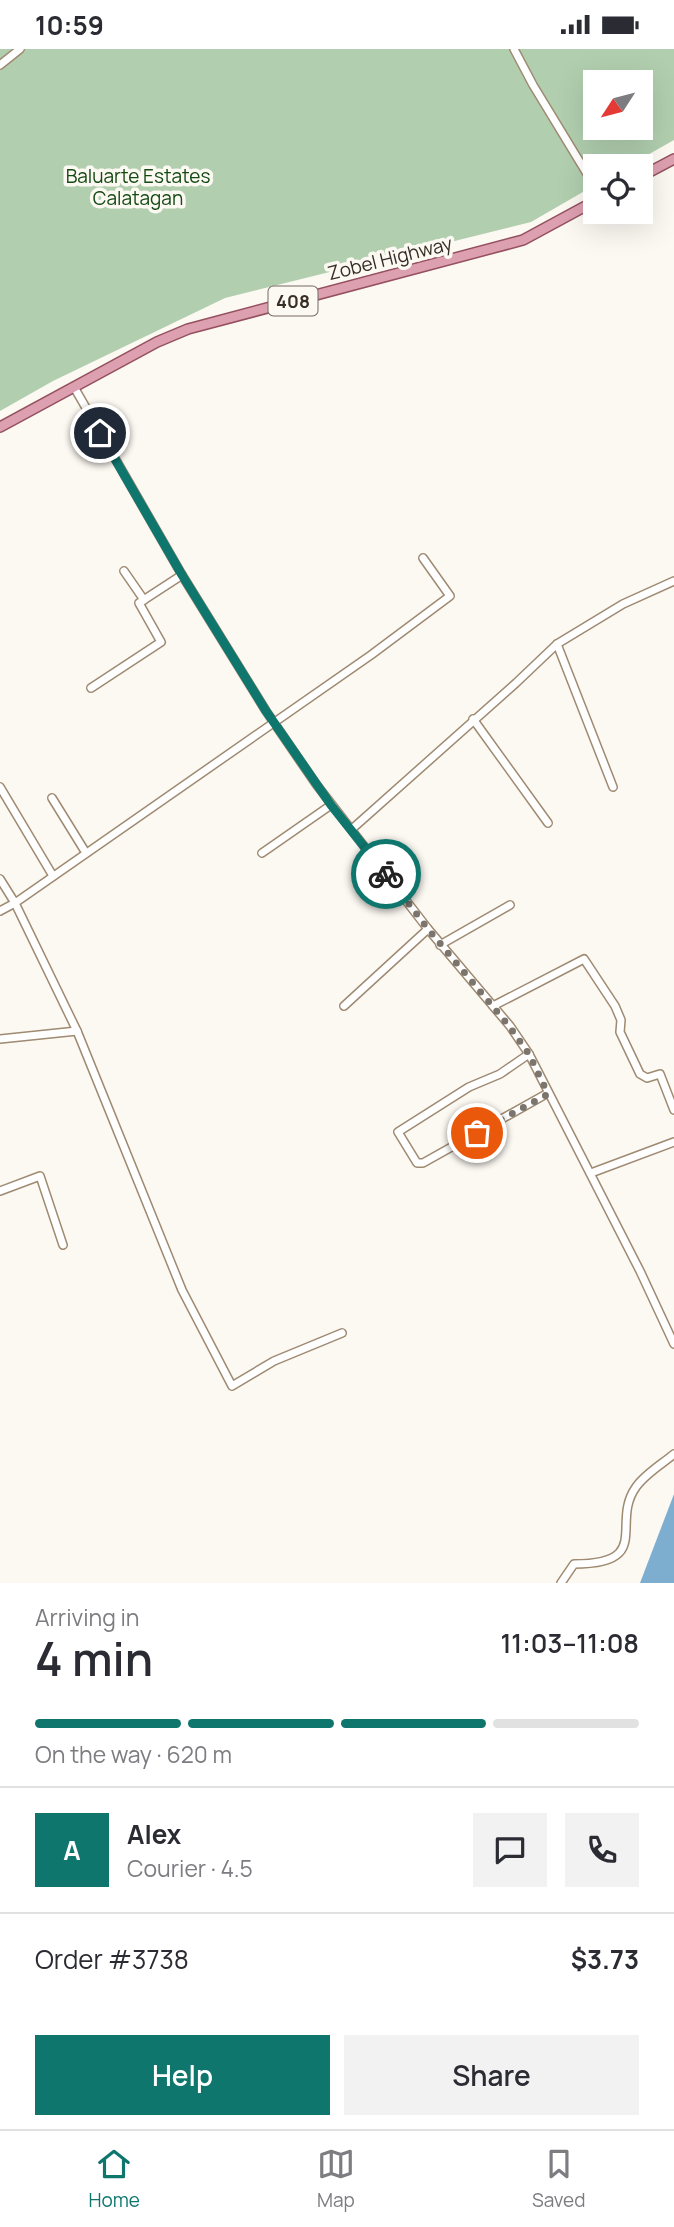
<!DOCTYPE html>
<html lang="en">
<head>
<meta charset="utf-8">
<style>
	body { margin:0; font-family:Manrope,sans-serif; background:#f2f2f3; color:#2b2b33; height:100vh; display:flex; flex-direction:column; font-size:26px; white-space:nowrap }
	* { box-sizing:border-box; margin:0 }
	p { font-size:23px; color:#7c7c81 }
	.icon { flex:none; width:38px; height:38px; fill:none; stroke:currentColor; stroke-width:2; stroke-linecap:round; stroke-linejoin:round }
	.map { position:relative; height:1534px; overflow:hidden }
	.panel { display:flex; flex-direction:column; background:#fff; flex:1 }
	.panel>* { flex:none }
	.needle { width:46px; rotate:234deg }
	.controls { position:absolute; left:583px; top:21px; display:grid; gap:14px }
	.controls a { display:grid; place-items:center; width:70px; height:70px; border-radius:0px; background:#fff; box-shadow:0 7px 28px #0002; font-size:35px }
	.pin { position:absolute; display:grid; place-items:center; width:60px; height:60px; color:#fff; margin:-30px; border:4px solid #fff; border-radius:50%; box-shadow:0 2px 7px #0007 }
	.courier { position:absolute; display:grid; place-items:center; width:70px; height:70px; margin:-35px; border:5px solid #0f766e; border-radius:50%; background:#fff; color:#222; box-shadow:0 2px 9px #0007 }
	.summary em { font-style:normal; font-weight:600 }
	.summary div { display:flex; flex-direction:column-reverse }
	.summary { display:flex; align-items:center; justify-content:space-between; height:119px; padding:0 35px }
	h1 { font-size:46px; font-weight:600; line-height:52px }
	.bar { display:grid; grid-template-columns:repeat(4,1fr); gap:10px 7px; align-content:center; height:84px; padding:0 35px }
	.bar i { height:9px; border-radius:5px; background:#e1e1e2 }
	.bar .current { background:#0f766e }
	.bar p { grid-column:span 4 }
	.line { display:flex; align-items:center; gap:18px; padding:0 35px; border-top:2px solid #e1e1e2 }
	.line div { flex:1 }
	.round { display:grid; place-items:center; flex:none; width:74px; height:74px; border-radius:0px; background:#f2f2f3 }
	.action { display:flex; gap:14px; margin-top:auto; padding:14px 35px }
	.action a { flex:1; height:80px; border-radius:0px; background:#0f766e; color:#fff; font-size:28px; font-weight:600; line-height:80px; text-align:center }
	.action a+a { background:#f2f2f3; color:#2b2b33 }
	.status { display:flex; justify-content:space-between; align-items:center; height:49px; padding:0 35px; background:#fff; direction:ltr }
	.status svg { height:19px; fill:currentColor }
	.tab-bar { display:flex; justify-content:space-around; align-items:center; height:98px; border-top:2px solid #e1e1e2; background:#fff; font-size:19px; color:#7c7c81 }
	.tab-bar a { display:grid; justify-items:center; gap:4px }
	.tab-bar .current { color:#0f766e }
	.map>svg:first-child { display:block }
</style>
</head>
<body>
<div class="status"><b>10:59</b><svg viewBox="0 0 49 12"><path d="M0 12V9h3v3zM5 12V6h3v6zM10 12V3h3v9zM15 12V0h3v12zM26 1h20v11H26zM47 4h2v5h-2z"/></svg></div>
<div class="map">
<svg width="674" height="1534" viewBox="0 0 674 1534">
	<rect width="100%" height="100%" fill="#fcf8f2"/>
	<path fill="#b1cfaf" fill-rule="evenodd" d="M0 0H674V91L628 117H595V136L531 173 225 249 53 332 0 362ZM595 33H640V79H595Z"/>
	<path fill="#7eaecf" d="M674 1445V1534H640Z"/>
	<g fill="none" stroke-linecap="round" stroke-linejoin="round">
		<g stroke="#9f8a72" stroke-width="10">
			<g id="minor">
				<path d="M514 0 533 36 595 138"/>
				<path d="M0 16 20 0"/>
				<path d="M74 338 182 526 266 662 316 735 428 880 510 977 529 1005 640 1222 674 1295"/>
				<path d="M124 522 144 551"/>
				<path d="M557 595 613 738"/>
				<path d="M91 639 161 593 139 554 182 526"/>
				<path d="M473 670 548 774"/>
				<path d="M0 738 53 827"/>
				<path d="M52 749 86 804"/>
				<path d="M352 780 516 634 557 595 623 555 674 532"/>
				<path d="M262 804 331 756"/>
				<path d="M0 830 15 854 0 862"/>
				<path d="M440 896 510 856"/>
				<path d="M344 957 428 880"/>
				<path d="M493 957 584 910 615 957 621 971 620 983 640 1025 647 1029 660 1025 674 1061"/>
				<path d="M0 990 77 982"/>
				<path d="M529 1005 500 1025 469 1038 398 1083 417 1114H423L548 1044"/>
				<path d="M591 1124 674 1093"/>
				<path d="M0 1142 40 1127 63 1196"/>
				<path d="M342 1284 274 1312 232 1337 182 1241 77 982 15 854 371 606 450 547 423 509"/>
				<path d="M561 1534 574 1515C654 1515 610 1474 636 1438 645 1425 662 1415 674 1405"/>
			</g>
		</g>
		<g stroke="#95505e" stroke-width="12">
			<g id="major">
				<path d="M640 128 674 110"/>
				<path d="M0 378 157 293 188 280 523 191 595 152"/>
			</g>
		</g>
		<use href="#minor" stroke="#fff" stroke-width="7"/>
		<use href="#major" stroke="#dda0b1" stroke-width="9"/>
	</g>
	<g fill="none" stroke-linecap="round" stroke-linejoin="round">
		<path stroke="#7c756d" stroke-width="7" stroke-dasharray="0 12.6" d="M386 825 428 880 509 977 529 1005 548 1045 477 1084"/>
		<path stroke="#0f766e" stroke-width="9" d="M100 384 182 526 266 662 331 756 386 825"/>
	</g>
	<g text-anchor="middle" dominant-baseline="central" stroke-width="7" stroke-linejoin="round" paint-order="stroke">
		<rect fill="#fcf8f2" stroke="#726b62" stroke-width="2" x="268.5" y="237.5" width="49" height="29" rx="5"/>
		<g font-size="18" font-weight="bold" fill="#372f25">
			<text x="293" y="252">408</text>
		</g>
		<g font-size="19" fill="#134913" stroke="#fcf8f2">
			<text x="138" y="127">Baluarte Estates<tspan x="138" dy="22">Calatagan</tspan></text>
		</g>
		<g font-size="19" fill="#372f25" stroke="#fcf8f2">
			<text transform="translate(390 209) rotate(-14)">Zobel Highway</text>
		</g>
	</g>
</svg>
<div class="controls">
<a><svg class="needle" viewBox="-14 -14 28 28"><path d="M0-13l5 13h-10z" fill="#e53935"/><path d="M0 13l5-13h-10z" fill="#7c7c81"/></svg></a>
<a><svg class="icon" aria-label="locate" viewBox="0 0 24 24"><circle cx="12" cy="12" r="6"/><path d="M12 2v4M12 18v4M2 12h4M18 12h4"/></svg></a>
</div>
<div class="pin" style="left:477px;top:1084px;background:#ea580c"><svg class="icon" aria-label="bag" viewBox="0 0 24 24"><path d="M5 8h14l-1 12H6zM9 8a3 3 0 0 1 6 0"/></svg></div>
<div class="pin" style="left:100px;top:384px;background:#1f2937"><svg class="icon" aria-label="home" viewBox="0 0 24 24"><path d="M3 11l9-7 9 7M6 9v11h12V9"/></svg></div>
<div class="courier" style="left:386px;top:825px"><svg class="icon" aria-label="bike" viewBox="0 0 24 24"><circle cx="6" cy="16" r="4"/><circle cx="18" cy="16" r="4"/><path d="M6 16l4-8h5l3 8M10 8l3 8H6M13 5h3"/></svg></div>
</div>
<section class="panel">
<div class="summary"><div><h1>4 min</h1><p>Arriving in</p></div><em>11:03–11:08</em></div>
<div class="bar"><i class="current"></i><i class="current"></i><i class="current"></i><i></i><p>On the way · 620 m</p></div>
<div class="line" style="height:126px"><b class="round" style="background:#0f766e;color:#fff">A</b><div><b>Alex</b><p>Courier · 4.5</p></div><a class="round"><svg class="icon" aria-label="chat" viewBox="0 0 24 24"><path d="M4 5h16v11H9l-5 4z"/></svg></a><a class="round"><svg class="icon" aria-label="phone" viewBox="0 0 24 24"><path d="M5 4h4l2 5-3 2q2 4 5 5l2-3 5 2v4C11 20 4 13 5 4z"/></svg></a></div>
<div class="line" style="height:91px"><div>Order #3738</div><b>$3.73</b></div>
<div class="action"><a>Help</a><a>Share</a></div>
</section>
<nav class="tab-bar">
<a class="current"><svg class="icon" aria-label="home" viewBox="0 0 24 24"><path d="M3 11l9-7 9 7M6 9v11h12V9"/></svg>Home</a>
<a><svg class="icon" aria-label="map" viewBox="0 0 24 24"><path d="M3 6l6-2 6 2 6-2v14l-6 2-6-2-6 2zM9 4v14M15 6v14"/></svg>Map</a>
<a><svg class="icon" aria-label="saved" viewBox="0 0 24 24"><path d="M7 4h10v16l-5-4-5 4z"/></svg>Saved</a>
</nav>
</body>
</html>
